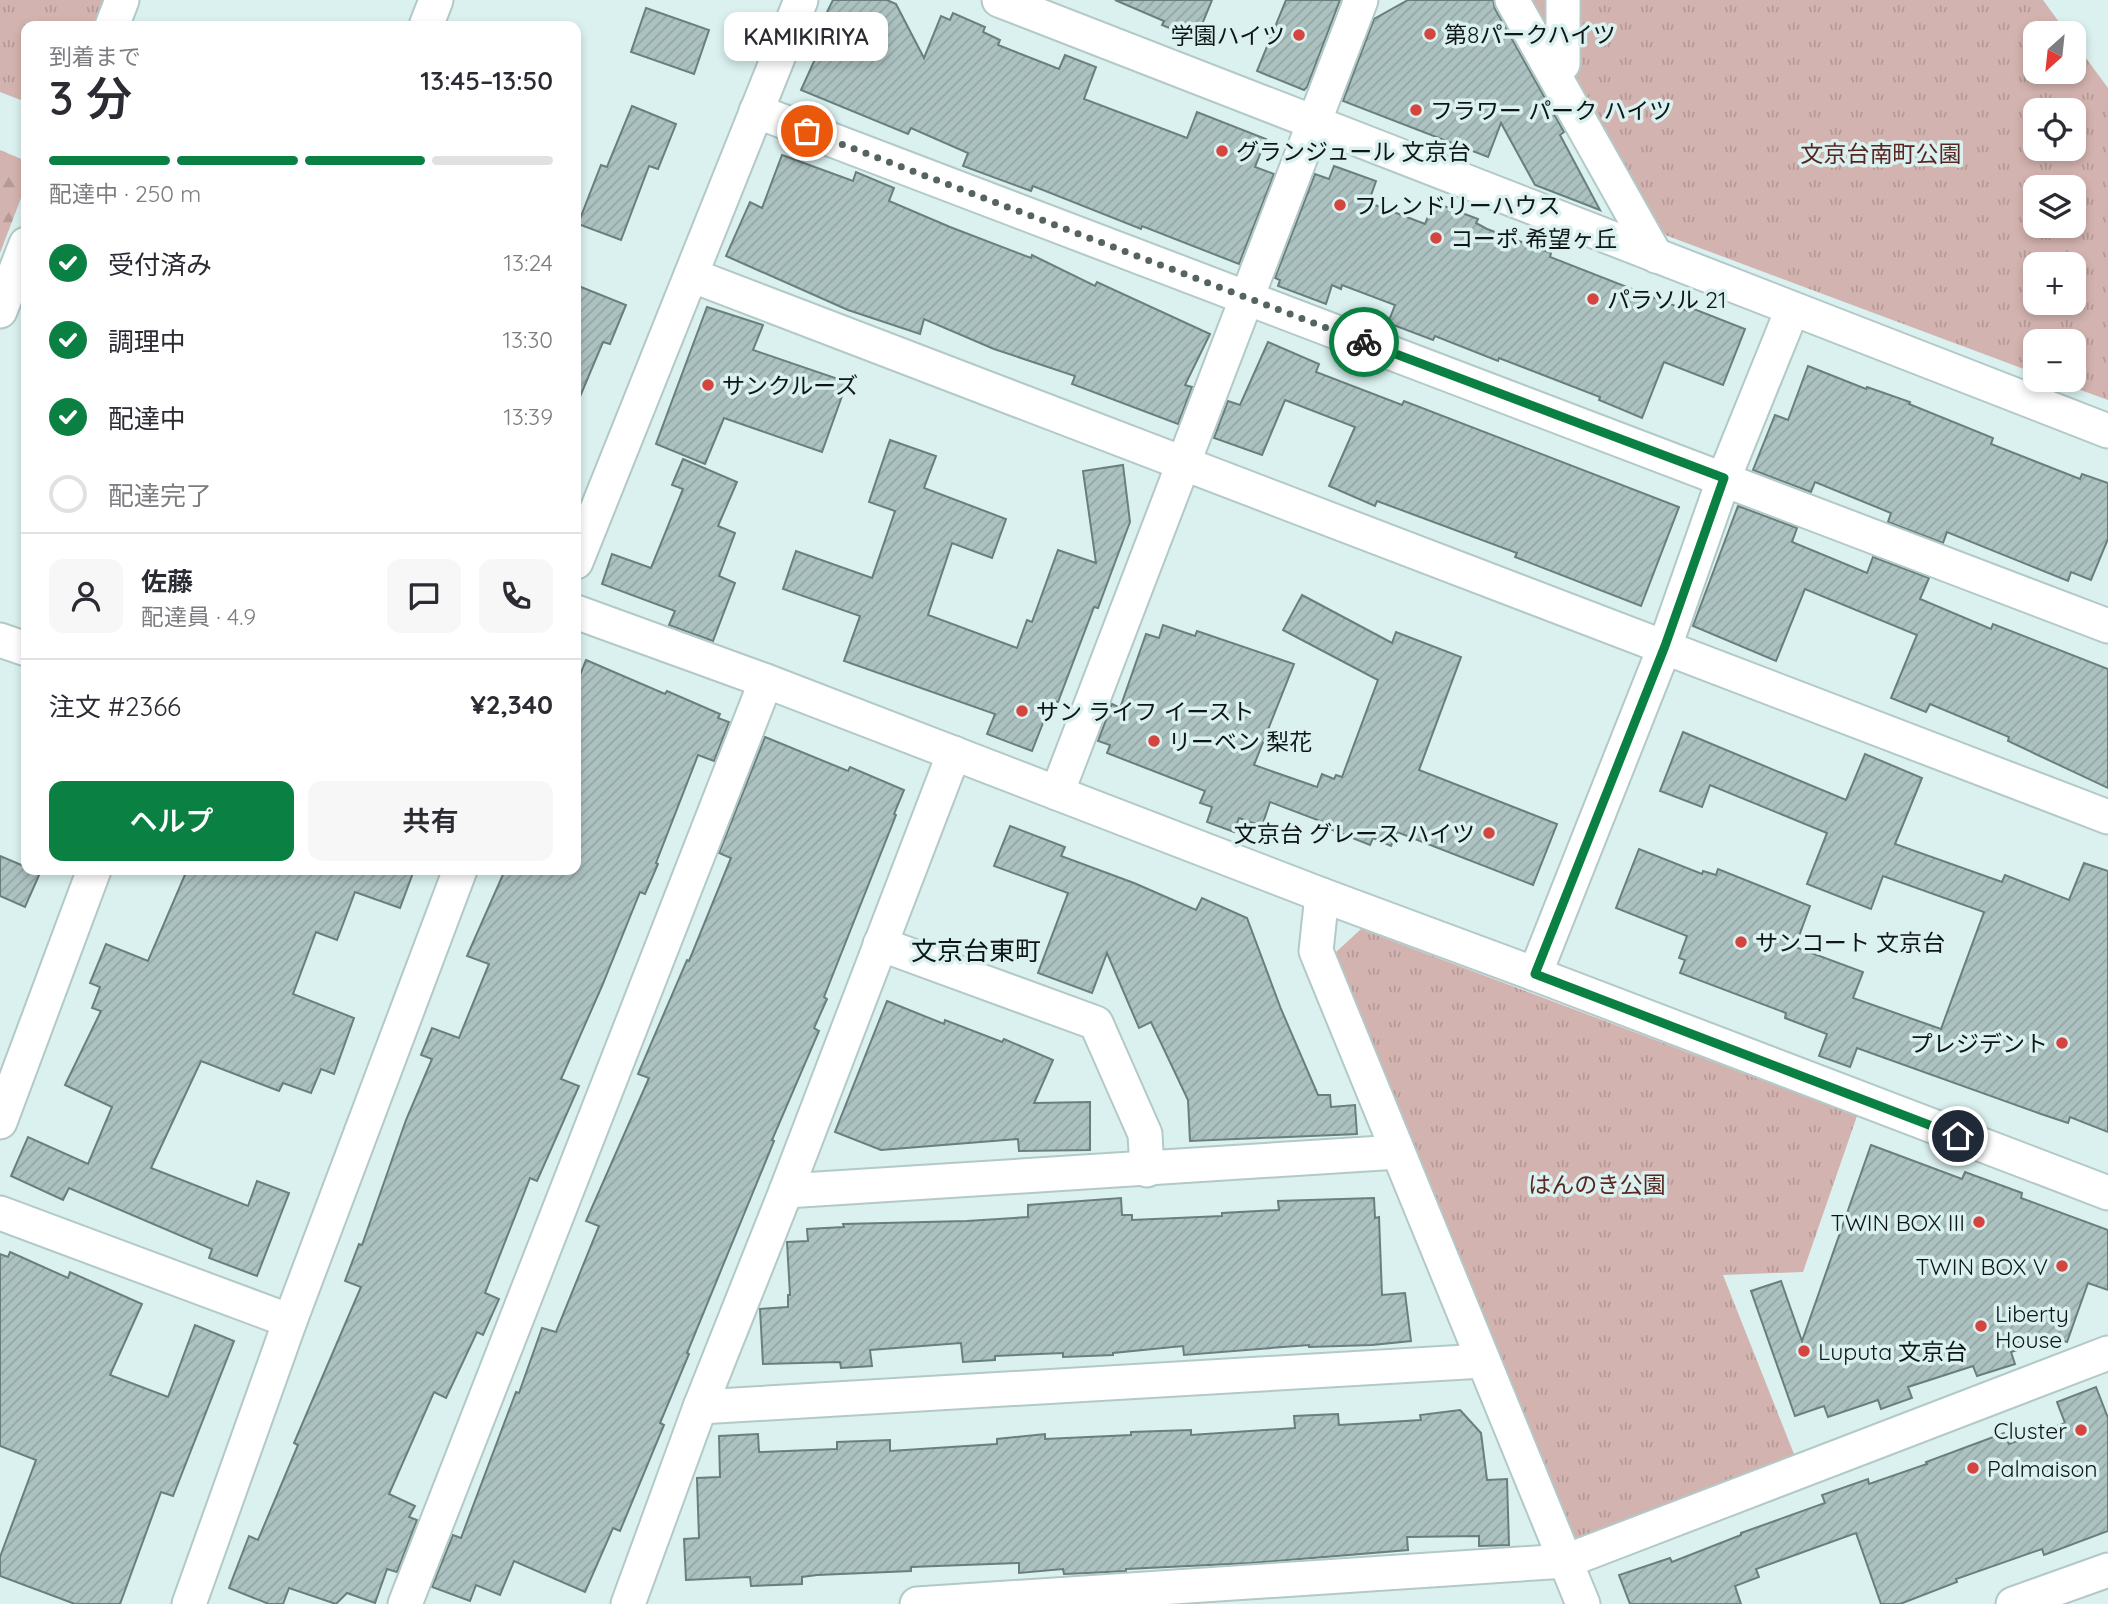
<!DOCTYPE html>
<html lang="ja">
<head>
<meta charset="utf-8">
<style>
	body { margin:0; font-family:Quicksand,"Noto Sans JP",sans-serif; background:#f7f7f7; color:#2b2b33; height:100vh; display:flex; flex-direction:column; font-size:26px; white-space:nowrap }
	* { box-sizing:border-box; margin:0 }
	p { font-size:23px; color:#7c7c81 }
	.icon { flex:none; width:38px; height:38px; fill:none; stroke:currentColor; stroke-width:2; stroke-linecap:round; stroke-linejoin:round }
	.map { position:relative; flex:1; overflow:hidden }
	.drawer { position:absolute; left:21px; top:21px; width:560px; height:854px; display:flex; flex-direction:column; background:#fff; border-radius:14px; box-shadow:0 4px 10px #0003 }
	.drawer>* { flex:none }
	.needle { width:46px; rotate:207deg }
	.tools { position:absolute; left:2023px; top:21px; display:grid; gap:14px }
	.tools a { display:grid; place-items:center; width:63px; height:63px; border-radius:14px; background:#fff; box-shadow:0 4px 10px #0003; font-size:35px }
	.pin { position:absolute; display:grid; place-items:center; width:60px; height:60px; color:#fff; margin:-30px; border:4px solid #fff; border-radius:50%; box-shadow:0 2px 7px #0007 }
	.courier { position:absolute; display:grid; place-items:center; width:70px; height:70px; margin:-35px; border:5px solid #0b8043; border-radius:50%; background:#fff; color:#222; box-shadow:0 2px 9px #0007 }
	.bubble { position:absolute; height:49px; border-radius:14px; background:#fff; box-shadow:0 4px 10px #0003; font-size:23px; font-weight:600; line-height:49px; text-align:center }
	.summary em { font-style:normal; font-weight:600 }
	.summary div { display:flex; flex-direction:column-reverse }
	.summary { display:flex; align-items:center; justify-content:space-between; height:119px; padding:0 28px }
	h1 { font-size:46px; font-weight:600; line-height:52px }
	.bar { display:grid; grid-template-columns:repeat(4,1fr); gap:10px 7px; align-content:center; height:84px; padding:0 28px }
	.bar i { height:9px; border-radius:5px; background:#e1e1e2 }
	.bar .on { background:#0b8043 }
	.bar p { grid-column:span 4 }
	.line { display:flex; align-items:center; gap:18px; padding:0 28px; border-top:2px solid #e1e1e2 }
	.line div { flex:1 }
	.round { display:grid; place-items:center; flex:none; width:74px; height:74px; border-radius:14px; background:#f7f7f7 }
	ol { padding:0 28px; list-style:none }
	li { display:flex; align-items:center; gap:21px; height:77px }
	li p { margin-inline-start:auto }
	li .icon { padding:7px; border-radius:50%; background:#0b8043; color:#fff; stroke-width:4 }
	li:last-child { color:#7c7c81 }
	li i { width:38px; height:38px; border:4px solid #e1e1e2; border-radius:50% }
	.button { display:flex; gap:14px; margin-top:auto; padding:14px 28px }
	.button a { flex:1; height:80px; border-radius:14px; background:#0b8043; color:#fff; font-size:28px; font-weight:600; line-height:80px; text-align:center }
	.button a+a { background:#f7f7f7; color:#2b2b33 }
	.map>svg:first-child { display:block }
</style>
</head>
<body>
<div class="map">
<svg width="2108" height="1604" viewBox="0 0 2108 1604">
	<defs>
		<pattern id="forest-firs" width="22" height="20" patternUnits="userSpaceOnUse" patternTransform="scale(1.75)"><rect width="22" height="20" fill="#d3b3af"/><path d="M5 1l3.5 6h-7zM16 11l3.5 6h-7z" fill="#b49996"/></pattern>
		<pattern id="park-tufts" width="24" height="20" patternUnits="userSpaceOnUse" patternTransform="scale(1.75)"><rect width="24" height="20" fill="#d3b3af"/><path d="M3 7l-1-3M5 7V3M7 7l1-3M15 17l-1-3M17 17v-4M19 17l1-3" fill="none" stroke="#b49996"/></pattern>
		<pattern id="building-hatch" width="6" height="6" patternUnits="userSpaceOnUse" patternTransform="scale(1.75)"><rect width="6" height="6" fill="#acc2c1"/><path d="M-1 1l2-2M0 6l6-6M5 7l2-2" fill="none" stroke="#93a6a5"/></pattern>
	</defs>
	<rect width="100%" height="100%" fill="#daf1f0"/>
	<path fill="url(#forest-firs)" d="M0 150 26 161V185L0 253Z"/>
	<g fill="url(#park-tufts)" fill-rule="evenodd">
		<path d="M0 0H109L98 26H26V102L0 92Z"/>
		<path d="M1525 0H2043L2067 33H2035V72H2074V42L2108 88V400L2053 380H2074V341H2035V373L1665 235ZM2035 110H2074V149H2035ZM2035 187H2074V226H2035ZM2035 264H2074V303H2035Z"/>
		<path d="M1361 929 1857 1116 1803 1272 1723 1275 1796 1459 1577 1543 1335 953Z"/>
	</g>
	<g fill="url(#building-hatch)" stroke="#697f7d" stroke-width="2">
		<path d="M833 0H887L896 4 924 58 941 16 950 20 953 13 985 27 983 32 1000 40 998 45 1059 69 1065 55 1096 67 1084 99 1187 138 1197 112 1266 139 1255 167 1274 174 1239 264 1142 226 1141 229 1033 186 1031 191 963 166 968 153 911 128 908 134 801 90 831 24 823 20Z"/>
		<path d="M1115 0H1212L1196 39 1162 25 1164 21Z"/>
		<path d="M1286 0H1340L1307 87 1304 90 1257 71Z"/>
		<path d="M1408 0H1493L1495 9 1564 132 1560 135 1600 210 1535 185 1501 123 1488 157 1343 101 1374 19Z"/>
		<path d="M646 8 709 30 694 74 631 52Z"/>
		<path d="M632 106 676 124 658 169 649 166 621 240 578 224 601 165 607 167Z"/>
		<path d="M782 155 853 181 856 172 894 188 889 201 950 227 1031 258 1032 255 1095 286 1097 282 1210 334 1185 385 1192 387 1178 424 1072 384 1075 376 994 349 924 319 920 334 848 310 726 256 750 202 762 208Z"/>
		<path d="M1334 166 1376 181 1369 201 1375 205 1425 224 1434 202 1478 219 1476 223 1487 229 1551 253 1550 257 1688 311 1689 307 1745 329 1723 385 1664 362 1642 418 1599 400 1600 397 1499 358 1498 361 1435 336 1433 340 1388 323 1395 305 1342 285 1341 289 1332 285 1326 304 1278 286 1280 280 1275 278 1315 174 1329 179Z"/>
		<path d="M576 285 626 305 610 344 603 342 576 406Z"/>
		<path d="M707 307 763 325 753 350 847 382 822 452 724 418 705 464 656 444Z"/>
		<path d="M1268 342 1319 364 1316 372 1402 405 1404 401 1679 507 1641 606 1515 557 1517 553 1377 501 1375 506 1329 486 1355 427 1285 400 1262 455 1214 438 1228 401 1240 405Z"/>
		<path d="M1808 366 1866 389 1867 387 1910 402 1909 404 1993 438 1991 444 2080 479 2082 474 2108 483V539L2091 580 2071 572 2068 581 1947 532 1943 543 1888 522 1891 513 1815 482 1811 492 1753 470 1775 415 1788 420Z"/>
		<path d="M890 440 936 456 924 488 1006 519 992 558 952 543 928 615 1017 648 1027 620 1032 622 1058 550 1096 563 1083 471 1123 465 1130 522 1098 608 1094 607 1058 702 1052 700 1032 751 987 734 995 714 844 661 860 616 783 589 796 551 872 578 895 511 869 502Z"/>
		<path d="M683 459 737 482 718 526 735 533 719 576 735 583 713 641 669 625 675 611 602 584 612 554 651 568 683 489 672 485Z"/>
		<path d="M1738 506 1797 528 1792 542 1867 573 1873 557 1929 578 1920 599 1991 629 1993 624 2108 669V788L2008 741 2009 737 1930 704 1926 712 1891 698 1917 635 1805 589 1776 661 1693 626Z"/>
		<path d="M1302 595 1392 643 1396 632 1461 657 1419 770 1557 824 1533 885 1397 832 1391 846 1373 838 1370 845 1322 826 1323 822 1270 802 1262 826 1239 818 1234 832 1207 822 1212 807 1200 803 1205 791 1107 753 1110 745 1098 741 1112 704 1120 708 1146 634 1159 638 1163 625 1195 636 1197 631 1294 664 1254 765 1317 787 1322 774 1334 779 1336 775 1342 777 1378 680 1283 630Z"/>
		<path d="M586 660 665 694 667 691 720 714 718 718 729 722 714 761 698 755 656 863 658 864 645 894 640 892 602 986 561 1079 579 1086 537 1181 530 1178 485 1293 499 1299 483 1335 477 1332 446 1398 434 1392 389 1494 415 1506 409 1517 417 1520 397 1572 387 1569 375 1603 347 1593 336 1604 289 1588 283 1604H269L229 1588 249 1536 258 1540 298 1445 294 1443 361 1287 345 1281 359 1244 362 1245 406 1120 432 1059 421 1055 432 1028 459 1038 489 964 467 956 505 870H576V685Z"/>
		<path d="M1683 732 1846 800 1865 754 1922 778 1895 844 2002 882 2005 875 2069 900 2084 863 2108 871V1132L2070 1117 2068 1123 2041 1114 1857 1048 1850 1067 1819 1056 1827 1034 1785 1018 1786 1013 1680 973 1685 960 1679 958 1687 936 1616 908 1639 849 1702 874 1703 871 1716 875 1718 869 1810 906 1795 947 1863 972 1853 998 1941 1029 1984 912 1883 876 1871 909 1807 884 1827 833 1710 785 1702 807 1660 791Z"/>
		<path d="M765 737 848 771 850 767 904 790 894 814 896 815 824 997 827 999 814 1028 819 1031 772 1140 774 1141 687 1353 689 1354 660 1423 664 1425 620 1531 613 1528 585 1592 514 1561 500 1595 476 1585 470 1601 432 1587 453 1535 461 1538 516 1392 519 1393 542 1328 556 1332 599 1226 586 1221 649 1078 638 1074 687 960 689 961 731 858 719 853Z"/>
		<path d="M1010 826 1065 847 1061 856 1134 883 1196 910 1202 898 1247 918 1281 1009 1318 1095H1330L1331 1107 1355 1105 1357 1134 1190 1141 1188 1100 1151 1022 1139 1028 1107 953 1092 993 1038 973 1068 893 994 866Z"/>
		<path d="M0 856 26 867V870L40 873 25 907 0 896Z"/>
		<path d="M187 870H414L400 908 355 892 337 940 316 932 293 994 354 1018 334 1074 321 1069 311 1093 283 1083 279 1091 201 1061 151 1168 248 1206 257 1181 289 1193 257 1276 209 1258 212 1249 69 1188 63 1200 11 1176 28 1137 88 1164 112 1107 65 1085 101 1011 92 1008 100 987 90 983 106 944 148 961Z"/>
		<path d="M887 1001 944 1024 945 1020 1002 1042 1004 1039 1053 1060 1034 1103 1090 1102V1150L1019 1151 1018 1139 881 1150 835 1132Z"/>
		<path d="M1871 1145 1962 1179 1965 1172 2022 1193 2021 1198 2108 1230V1290L2088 1283 2067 1342 2055 1338 2011 1352 2015 1364 1977 1376 1973 1366 1908 1387 1912 1398 1881 1409 1878 1400 1828 1417 1824 1406 1795 1416 1751 1291 1781 1281 1802 1341Z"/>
		<path d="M1121 1198 1122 1215H1132V1220L1222 1216V1213L1279 1210 1278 1201 1374 1198 1375 1218 1379 1217 1382 1295 1405 1293 1411 1341 1372 1345 1309 1347V1345L1184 1355 1183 1346 1113 1353V1355L1063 1357V1353L995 1356V1360L963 1362 961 1343 870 1350 872 1366 841 1368 840 1362 763 1364 760 1309 788 1307V1295H790L787 1242 808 1241 807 1229 844 1227 843 1224 967 1221 1028 1217V1205Z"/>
		<path d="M10 1252 68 1278 70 1272 142 1304 110 1375 168 1397 195 1325 234 1341 173 1496 161 1492 120 1604H75L0 1576V1557L36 1460 0 1446V1254L8 1257Z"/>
		<path d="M2096 1387 2108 1418V1531L2044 1555 2042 1549 1956 1579 1957 1582 1900 1604H1881L1856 1533 1756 1569 1759 1577 1735 1586 1741 1604H1630L1619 1575 1670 1558 1672 1562 1741 1535V1533L1825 1503 1822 1495 1868 1479 1869 1484 1927 1464 1926 1462 2004 1433 2009 1444 2065 1423 2057 1402Z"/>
		<path d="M1460 1410 1481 1433 1487 1480 1507 1479 1509 1545 1479 1546V1536L1407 1537 1408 1550 1251 1563 1126 1569V1571L1087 1573 1064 1574 1063 1569 1019 1573V1563L911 1567V1571L817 1575 802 1577V1584L751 1586 750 1577 686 1580 684 1539 699 1538 697 1478 720 1477 719 1436 758 1434 759 1452 837 1449V1442L890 1440V1451L997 1444V1439L1045 1434V1439L1131 1435V1432L1191 1430V1435L1295 1428 1294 1416 1338 1414 1339 1425 1421 1420 1420 1415Z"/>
	</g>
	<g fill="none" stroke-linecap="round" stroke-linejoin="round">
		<g stroke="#b2c9c8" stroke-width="37">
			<g id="street">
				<path d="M999 0 2108 431"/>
				<path d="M1512 0 1656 256"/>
				<path d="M112 26 122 0"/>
				<path d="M426 26 436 0"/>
				<path d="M1563 64V0"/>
				<path d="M756 111 2108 626"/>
				<path d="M691 275 2108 817"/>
				<path d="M0 311 26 244"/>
				<path d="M576 562 801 0"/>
				<path d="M576 612 766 681 1322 895 1535 974 2108 1193"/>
				<path d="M0 640 26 649"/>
				<path d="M1057 793 1361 0"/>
				<path d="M1322 895 1316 951 1583 1604"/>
				<path d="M880 944 1096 1023 1145 1134 1147 1170"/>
				<path d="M1535 974 1665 646 1724 478 1792 310"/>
				<path d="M0 1122 94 870"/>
				<path d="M786 1191 1398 1152"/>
				<path d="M0 1213 290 1321"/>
				<path d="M700 1407 1483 1361"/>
				<path d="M189 1604 290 1321 460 870"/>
				<path d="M405 1604 766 681"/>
				<path d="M628 1604 700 1407 786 1191 954 753"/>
				<path d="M917 1604 1566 1561 2108 1353"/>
				<path d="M2013 1604 2108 1570"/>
			</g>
		</g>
		<use href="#street" stroke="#fff" stroke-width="33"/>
	</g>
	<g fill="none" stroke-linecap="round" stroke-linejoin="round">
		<path stroke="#556362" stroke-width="7" stroke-dasharray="0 12.6" d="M807 131 1364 342"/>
		<path stroke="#0b8043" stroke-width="9" d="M1364 342 1724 478 1665 646 1535 974 1958 1136"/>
	</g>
	<g fill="#d3453e" stroke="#daf1f0" stroke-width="2.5">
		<circle cx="1430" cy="34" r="7"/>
		<circle cx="1299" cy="35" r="7"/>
		<circle cx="1416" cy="110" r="7"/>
		<circle cx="1222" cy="151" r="7"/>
		<circle cx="1340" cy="205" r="7"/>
		<circle cx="1436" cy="238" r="7"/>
		<circle cx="1593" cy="299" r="7"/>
		<circle cx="708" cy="385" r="7"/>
		<circle cx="1022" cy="711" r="7"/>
		<circle cx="1154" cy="741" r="7"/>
		<circle cx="1489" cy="833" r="7"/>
		<circle cx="1741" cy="942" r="7"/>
		<circle cx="2062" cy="1043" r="7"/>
		<circle cx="1979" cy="1222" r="7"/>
		<circle cx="2062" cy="1266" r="7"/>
		<circle cx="1981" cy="1326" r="7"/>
		<circle cx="1804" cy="1351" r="7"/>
		<circle cx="2081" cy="1430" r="7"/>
		<circle cx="1973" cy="1468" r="7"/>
	</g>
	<g text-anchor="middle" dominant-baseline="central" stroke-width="7" stroke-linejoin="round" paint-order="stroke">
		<g font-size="23" fill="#0e1616" stroke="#daf1f0" text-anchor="start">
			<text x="1444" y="34">第8パークハイツ</text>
			<text x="1285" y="35" text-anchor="end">学園ハイツ</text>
			<text x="1430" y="110">フラワー パーク ハイツ</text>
			<text x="1236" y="151">グランジュール 文京台</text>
			<text x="1354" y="205">フレンドリーハウス</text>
			<text x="1450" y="238">コーポ 希望ヶ丘</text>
			<text x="1607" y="299">パラソル 21</text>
			<text x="722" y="385">サンクルーズ</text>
			<text x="1036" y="711">サン ライフ イースト</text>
			<text x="1168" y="741">リーベン 梨花</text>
			<text x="1475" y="833" text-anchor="end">文京台 グレース ハイツ</text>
			<text x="1755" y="942">サンコート 文京台</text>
			<text x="2048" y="1043" text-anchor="end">プレジデント</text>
			<text x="1965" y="1222" text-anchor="end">TWIN BOX III</text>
			<text x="2048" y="1266" text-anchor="end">TWIN BOX V</text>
			<text x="1995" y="1313">Liberty<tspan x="1995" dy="26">House</tspan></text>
			<text x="1818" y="1351">Luputa 文京台</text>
			<text x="2067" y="1430" text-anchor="end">Cluster</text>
			<text x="1987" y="1468">Palmaison</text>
		</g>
		<g font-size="23" fill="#592520" stroke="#daf1f0">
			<text x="1881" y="153">文京台南町公園</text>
			<text x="1597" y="1184">はんのき公園</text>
		</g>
		<g font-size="26" fill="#0e1616" stroke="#daf1f0">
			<text x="976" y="950">文京台東町</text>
		</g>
	</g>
</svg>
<div class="tools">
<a><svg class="needle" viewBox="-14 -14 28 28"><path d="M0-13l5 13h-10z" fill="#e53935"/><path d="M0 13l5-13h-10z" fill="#7c7c81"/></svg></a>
<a><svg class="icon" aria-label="locate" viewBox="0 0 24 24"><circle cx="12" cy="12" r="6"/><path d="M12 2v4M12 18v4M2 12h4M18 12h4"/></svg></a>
<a><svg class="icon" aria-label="layers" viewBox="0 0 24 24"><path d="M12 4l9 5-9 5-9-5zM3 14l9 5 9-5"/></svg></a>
<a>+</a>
<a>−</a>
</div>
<div class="pin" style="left:807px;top:131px;background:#ea580c"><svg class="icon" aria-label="bag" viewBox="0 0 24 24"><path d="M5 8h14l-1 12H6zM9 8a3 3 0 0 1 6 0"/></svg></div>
<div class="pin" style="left:1958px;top:1136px;background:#1f2937"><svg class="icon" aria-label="home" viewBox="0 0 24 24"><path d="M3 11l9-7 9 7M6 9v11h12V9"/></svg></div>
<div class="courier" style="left:1364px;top:342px"><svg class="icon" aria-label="bike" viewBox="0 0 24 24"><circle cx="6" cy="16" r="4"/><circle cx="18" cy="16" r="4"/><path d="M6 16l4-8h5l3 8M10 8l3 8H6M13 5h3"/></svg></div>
<div class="bubble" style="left:724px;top:12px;width:164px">KAMIKIRIYA</div>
<section class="drawer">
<div class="summary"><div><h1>3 分</h1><p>到着まで</p></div><em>13:45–13:50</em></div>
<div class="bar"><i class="on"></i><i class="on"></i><i class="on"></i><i></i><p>配達中 · 250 m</p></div>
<ol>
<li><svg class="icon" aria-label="check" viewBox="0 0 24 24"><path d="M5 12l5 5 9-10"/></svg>受付済み<p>13:24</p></li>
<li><svg class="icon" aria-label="check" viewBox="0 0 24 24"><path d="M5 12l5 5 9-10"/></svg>調理中<p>13:30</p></li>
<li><svg class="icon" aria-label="check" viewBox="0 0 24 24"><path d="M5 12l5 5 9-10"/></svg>配達中<p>13:39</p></li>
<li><i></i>配達完了</li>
</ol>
<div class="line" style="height:126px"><a class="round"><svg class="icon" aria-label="person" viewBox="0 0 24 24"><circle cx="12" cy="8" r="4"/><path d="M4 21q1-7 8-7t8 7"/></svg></a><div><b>佐藤</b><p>配達員 · 4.9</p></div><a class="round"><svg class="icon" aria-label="chat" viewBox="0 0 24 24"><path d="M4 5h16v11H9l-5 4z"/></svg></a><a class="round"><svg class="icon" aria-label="phone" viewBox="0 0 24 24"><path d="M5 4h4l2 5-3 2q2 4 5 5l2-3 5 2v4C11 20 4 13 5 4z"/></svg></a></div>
<div class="line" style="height:91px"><div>注文 #2366</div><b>¥2,340</b></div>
<div class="button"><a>ヘルプ</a><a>共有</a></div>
</section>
</div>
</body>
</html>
